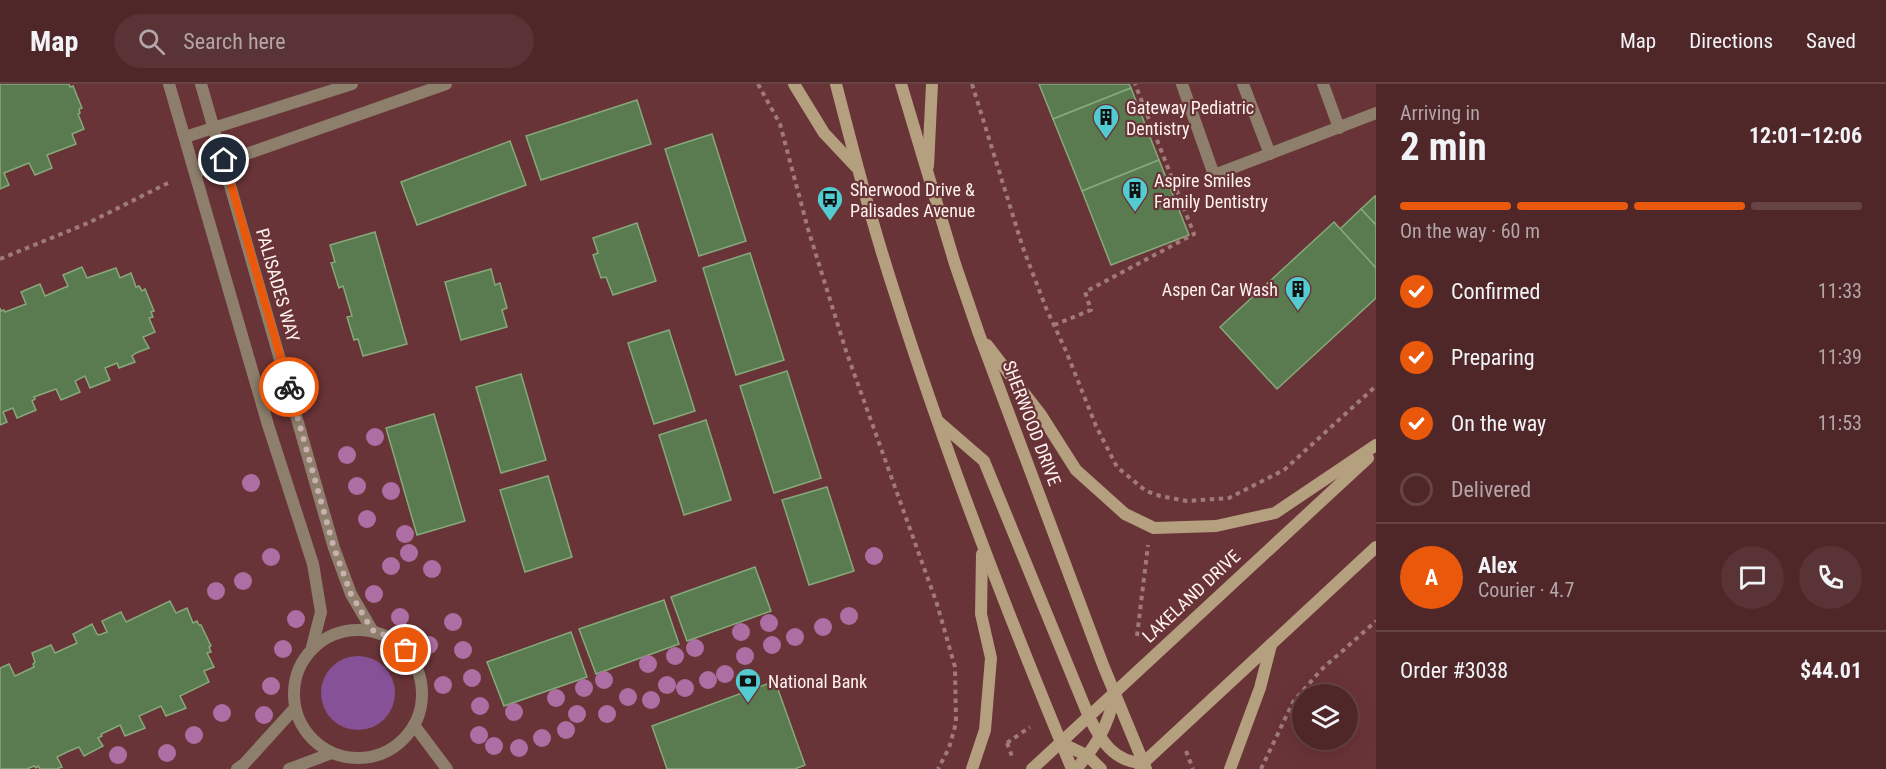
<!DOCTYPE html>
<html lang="en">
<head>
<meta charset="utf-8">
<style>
	body { margin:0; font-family:"Roboto Condensed",sans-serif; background:#593335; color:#f1f3f6; height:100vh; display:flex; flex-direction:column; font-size:22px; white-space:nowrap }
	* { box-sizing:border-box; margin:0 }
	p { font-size:20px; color:#b3a5a8 }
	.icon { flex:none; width:33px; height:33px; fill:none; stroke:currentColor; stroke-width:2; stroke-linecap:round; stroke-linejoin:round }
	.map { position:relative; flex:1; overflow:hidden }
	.drawer { display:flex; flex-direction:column; background:#4f2729; width:510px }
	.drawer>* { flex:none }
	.fabs { position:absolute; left:1292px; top:600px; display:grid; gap:12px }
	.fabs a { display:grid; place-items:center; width:66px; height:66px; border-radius:50%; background:#4f2729; box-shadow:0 6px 24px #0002,0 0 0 2px #664446; font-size:30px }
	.pin { position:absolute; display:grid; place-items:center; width:51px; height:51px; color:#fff; margin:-26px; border:3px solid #fff; border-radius:50%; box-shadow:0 2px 6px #0007 }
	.courier { position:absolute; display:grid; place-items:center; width:60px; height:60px; margin:-30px; border:4px solid #ea580c; border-radius:50%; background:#fff; color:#222; box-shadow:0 2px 8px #0007 }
	.head em { font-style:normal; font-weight:700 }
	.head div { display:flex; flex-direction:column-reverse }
	.head { display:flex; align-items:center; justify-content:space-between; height:102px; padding:0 24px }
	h1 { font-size:39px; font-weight:700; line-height:45px }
	.bar { display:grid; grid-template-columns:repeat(4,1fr); gap:9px 6px; align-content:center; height:72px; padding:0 24px }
	.bar i { height:8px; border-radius:4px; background:#664446 }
	.bar .active { background:#ea580c }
	.bar p { grid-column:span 4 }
	.line { display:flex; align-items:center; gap:15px; padding:0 24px; border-top:2px solid #664446 }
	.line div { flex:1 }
	.round { display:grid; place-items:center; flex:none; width:63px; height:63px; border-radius:32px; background:#593335 }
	ol { padding:0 24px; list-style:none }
	li { display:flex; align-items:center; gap:18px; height:66px }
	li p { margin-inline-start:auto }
	li .icon { padding:6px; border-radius:50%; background:#ea580c; color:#fff; stroke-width:4 }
	li:last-child { color:#b3a5a8 }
	li i { width:33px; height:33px; border:3px solid #664446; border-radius:50% }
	header { display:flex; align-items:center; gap:36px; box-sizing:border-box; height:84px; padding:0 30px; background:#4f2729; border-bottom:2px solid #664446 }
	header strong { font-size:28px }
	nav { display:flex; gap:33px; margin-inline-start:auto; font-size:21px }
	.search { width:420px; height:54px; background:#593335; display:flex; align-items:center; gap:15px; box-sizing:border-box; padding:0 21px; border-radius:33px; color:#b3a5a8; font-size:22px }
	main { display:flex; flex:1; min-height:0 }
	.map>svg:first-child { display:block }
</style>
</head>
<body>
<header>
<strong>Map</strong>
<div class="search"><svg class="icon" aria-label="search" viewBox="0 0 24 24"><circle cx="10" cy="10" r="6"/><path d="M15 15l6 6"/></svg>Search here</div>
<nav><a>Map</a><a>Directions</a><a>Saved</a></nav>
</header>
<main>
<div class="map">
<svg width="1376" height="685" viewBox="0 0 1376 685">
	<rect width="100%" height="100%" fill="#693437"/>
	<circle fill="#865196" cx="358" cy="609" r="37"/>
	<g fill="#5a7b4f" stroke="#86a97b" stroke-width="1.5">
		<path d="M0 0H69L70 3 73 2 82 24 79 25 80 29 78 30 84 45 72 50 76 60 47 71 52 84 35 91 29 79 4 89 9 101 0 105Z"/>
		<path d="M1039 0H1129L1131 4 1053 35Z"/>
		<path d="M1131 4 1159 76 1082 107 1053 35Z"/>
		<path d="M637 16 651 60 541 96 526 52Z"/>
		<path d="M712 50 746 157 699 172 665 65Z"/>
		<path d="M510 57 526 101 417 141 401 98Z"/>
		<path d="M1159 76 1189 151 1111 181 1082 107Z"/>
		<path d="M1375 112H1376V141L1361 125Z"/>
		<path d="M1361 125 1376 141V184L1340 145Z"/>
		<path d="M1334 138 1376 184V214L1277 305 1220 243Z"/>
		<path d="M637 139 656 197 613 211 606 193 601 194 593 171 598 169 593 154Z"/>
		<path d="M375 148 407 260 363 272 358 255 354 256 347 233 352 232 343 202 339 204 331 179 335 178 330 161Z"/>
		<path d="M750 169 784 276 736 291 703 184Z"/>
		<path d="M82 183 87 194 116 184 120 194 131 189 136 203 139 202 142 207 145 205 154 227 151 228 153 233 149 234 155 248 143 253 149 264 136 269 132 272 135 278 119 284 117 279 105 284 110 296 90 304 85 292 75 297 80 308 61 316 56 305 34 313 35 315 32 317 36 326 17 334 13 324 3 328 7 338 0 341V224L1 227 4 226 5 228 26 220 21 208 40 200 45 212 68 202 63 191Z"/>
		<path d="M491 185 495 201 500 199 507 224 502 226 507 243 461 256 445 198Z"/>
		<path d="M669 246 695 327 654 340 628 259Z"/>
		<path d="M787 287 821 394 774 409 740 302Z"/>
		<path d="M521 290 546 376 501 389 476 303Z"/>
		<path d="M434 330 465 437 417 451 386 344Z"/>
		<path d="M706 336 731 416 684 431 659 351Z"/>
		<path d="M548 392 572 473 525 488 500 406Z"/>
		<path d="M827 403 854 487 809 501 782 416Z"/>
		<path d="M755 483 771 527 687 557 671 513Z"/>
		<path d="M664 516 679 560 596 590 579 545Z"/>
		<path d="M170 517 176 529 187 524 193 539 197 537 199 541H201L211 562 209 563 211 568 207 569 214 583 204 587 209 598 180 612 186 624 166 632 161 622 139 632 145 644 125 652 120 641 112 645 101 650 102 652 98 654 103 662 84 672 79 663 67 668 57 673 62 683 56 685H40L38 682 36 684 34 682 27 685H0V584L9 580 15 592 34 583 33 580 35 578 32 569 51 561 55 569 77 559 73 550 92 540 97 550 99 551 107 548 102 537 121 528 126 538Z"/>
		<path d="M571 548 587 593 504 622 487 578Z"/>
		<path d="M775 597 805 681 795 685H667L652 642Z"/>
	</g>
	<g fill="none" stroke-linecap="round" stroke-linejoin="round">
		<g stroke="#a07a7b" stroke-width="4" stroke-dasharray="4.5 4.5" stroke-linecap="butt">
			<path d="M758 0 780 40 808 145 846 267 937 520 955 583 956 639 949 664 938 685"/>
			<path d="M972 0 1023 164 1046 224 1066 267 1096 342 1117 383 1146 407 1160 412 1187 417 1229 414 1284 386 1376 302"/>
			<path d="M0 175 88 139 170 98"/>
			<path d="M1054 241 1091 226 1085 208 1194 150 1135 0"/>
			<path d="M1137 552 1148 461"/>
			<path d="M1007 659 1030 643"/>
			<path d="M1007 659 1013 675"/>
			<path d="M1186 667 1193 685"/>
			<path d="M1261 685 1293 618 1321 586 1376 537"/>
		</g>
		<g stroke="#8d7f6b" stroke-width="12">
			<path d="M1182 0 1214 91 1376 29"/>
			<path d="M1243 0 1270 70"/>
			<path d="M1323 0 1339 44"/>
			<path d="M414 641 447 685"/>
		</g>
		<g stroke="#8d7f6b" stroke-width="12">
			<path d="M169 0 268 341 313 480 321 528 312 563"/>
			<path d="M201 0 334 464 351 510 372 546"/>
			<path d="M185 53 352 0"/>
			<path d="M195 88 446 0"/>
			<circle cx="358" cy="610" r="64"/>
			<path d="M237 685 244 680 294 625"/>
			<path d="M289 685 332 669"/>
		</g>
		<g stroke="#b49f7e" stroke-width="12">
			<path d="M794 0 824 49 856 83"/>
			<path d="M836 0C854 70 872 140 895 210 946 371 1007 529 1072 685"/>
			<path d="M901 0 955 180 979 250 1103 581 1146 685"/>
			<path d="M928 82 932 0"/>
			<path d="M987 261 1041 331 1076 386 1125 430 1154 444 1216 442 1275 429 1376 361"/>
			<path d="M939 338 984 377 1089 633C1101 657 1114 678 1143 679"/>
			<path d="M1061 659 1088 672 1101 685"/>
			<path d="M1140 682 1376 463"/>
			<path d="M972 685 985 646 991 574 981 530 982 470"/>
			<path d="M1032 685 1368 374"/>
			<path d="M1076 685C1097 661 1108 642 1115 610"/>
			<path d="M1230 685 1260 604 1271 561"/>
		</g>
	</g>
	<g fill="#ad6ea3">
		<circle cx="375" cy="353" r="9"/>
		<circle cx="347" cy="371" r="9"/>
		<circle cx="251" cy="399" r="9"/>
		<circle cx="357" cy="402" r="9"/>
		<circle cx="391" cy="407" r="9"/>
		<circle cx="367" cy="435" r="9"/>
		<circle cx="405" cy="450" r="9"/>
		<circle cx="409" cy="469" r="9"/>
		<circle cx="874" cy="472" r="9"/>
		<circle cx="271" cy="473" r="9"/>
		<circle cx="391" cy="482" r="9"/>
		<circle cx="432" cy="485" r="9"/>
		<circle cx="243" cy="497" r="9"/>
		<circle cx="216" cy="507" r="9"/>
		<circle cx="374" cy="510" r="9"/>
		<circle cx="849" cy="532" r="9"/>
		<circle cx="400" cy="533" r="9"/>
		<circle cx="296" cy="535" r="9"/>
		<circle cx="453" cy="538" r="9"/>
		<circle cx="769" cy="539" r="9"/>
		<circle cx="823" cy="543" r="9"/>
		<circle cx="741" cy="548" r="9"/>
		<circle cx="795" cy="553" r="9"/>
		<circle cx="429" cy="561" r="9"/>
		<circle cx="772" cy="561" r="9"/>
		<circle cx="695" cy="564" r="9"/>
		<circle cx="283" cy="565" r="9"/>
		<circle cx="463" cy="566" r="9"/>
		<circle cx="675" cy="572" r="9"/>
		<circle cx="745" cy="572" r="9"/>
		<circle cx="648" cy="580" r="9"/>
		<circle cx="725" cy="590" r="9"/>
		<circle cx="472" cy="594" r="9"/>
		<circle cx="604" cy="596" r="9"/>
		<circle cx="708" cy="596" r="9"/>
		<circle cx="443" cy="601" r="9"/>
		<circle cx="667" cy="601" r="9"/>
		<circle cx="271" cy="602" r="9"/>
		<circle cx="584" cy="604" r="9"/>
		<circle cx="685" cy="604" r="9"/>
		<circle cx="628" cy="613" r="9"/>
		<circle cx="556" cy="614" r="9"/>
		<circle cx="651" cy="616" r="9"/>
		<circle cx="480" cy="622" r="9"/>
		<circle cx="514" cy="628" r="9"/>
		<circle cx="222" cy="629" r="9"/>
		<circle cx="577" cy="630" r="9"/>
		<circle cx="607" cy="630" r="9"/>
		<circle cx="264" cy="631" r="9"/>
		<circle cx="566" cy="646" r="9"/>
		<circle cx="194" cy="651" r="9"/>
		<circle cx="479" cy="651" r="9"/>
		<circle cx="542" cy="654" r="9"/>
		<circle cx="494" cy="662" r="9"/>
		<circle cx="519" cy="664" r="9"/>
		<circle cx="167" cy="669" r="9"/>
		<circle cx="118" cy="671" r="9"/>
	</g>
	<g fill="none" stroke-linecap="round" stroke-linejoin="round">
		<path stroke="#caafaf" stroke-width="6" stroke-dasharray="0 10.8" d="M289 303 334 464 351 510 372 546 390 553 406 566"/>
		<path stroke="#ea580c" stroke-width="8" d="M224 76 289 303"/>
	</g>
	<defs>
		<g id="building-pin" transform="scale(1.35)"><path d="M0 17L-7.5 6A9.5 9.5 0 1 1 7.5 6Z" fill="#52ccd0" stroke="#693437"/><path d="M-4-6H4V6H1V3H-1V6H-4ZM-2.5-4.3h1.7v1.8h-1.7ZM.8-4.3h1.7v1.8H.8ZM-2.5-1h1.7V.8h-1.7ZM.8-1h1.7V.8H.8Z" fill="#111"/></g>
		<g id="bus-pin" transform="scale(1.35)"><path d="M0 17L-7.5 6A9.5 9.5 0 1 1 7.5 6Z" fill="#52ccd0" stroke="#693437"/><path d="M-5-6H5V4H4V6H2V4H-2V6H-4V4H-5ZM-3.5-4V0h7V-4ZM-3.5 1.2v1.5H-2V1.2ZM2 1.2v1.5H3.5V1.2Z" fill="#111"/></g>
		<g id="bank-pin" transform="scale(1.35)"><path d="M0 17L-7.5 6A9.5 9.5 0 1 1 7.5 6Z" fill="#52ccd0" stroke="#693437"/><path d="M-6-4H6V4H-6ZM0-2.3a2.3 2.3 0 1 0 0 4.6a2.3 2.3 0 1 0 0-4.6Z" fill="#111"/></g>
	</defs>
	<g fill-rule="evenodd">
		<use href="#building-pin" x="1106" y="33"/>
		<use href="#building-pin" x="1135" y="106"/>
		<use href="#bus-pin" x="830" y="115"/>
		<use href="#building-pin" x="1298" y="205"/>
		<use href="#bank-pin" x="748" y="597"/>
	</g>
	<g text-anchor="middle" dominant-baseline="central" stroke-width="4.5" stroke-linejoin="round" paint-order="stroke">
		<g font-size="18" fill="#fef1f0" stroke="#693437" text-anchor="start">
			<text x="1126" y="23">Gateway Pediatric<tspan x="1126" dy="21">Dentistry</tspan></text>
			<text x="1154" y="96">Aspire Smiles<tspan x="1154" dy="21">Family Dentistry</tspan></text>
			<text x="850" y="105">Sherwood Drive &amp;<tspan x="850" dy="21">Palisades Avenue</tspan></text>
			<text x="1278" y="205" text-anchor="end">Aspen Car Wash</text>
			<text x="768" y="597">National Bank</text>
		</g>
		<g font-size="18" fill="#fef1f0" stroke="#693437">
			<text transform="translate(278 201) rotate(74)">PALISADES WAY</text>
			<text transform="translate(1032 339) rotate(69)">SHERWOOD DRIVE</text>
			<text transform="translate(1191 512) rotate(-43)">LAKELAND DRIVE</text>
		</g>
	</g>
</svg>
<div class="fabs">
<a><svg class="icon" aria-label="layers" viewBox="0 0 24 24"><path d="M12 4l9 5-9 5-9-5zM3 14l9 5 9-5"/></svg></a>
</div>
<div class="pin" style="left:406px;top:566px;background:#ea580c"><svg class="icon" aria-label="bag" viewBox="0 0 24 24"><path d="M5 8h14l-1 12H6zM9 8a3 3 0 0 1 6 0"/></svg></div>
<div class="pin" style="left:224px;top:76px;background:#1f2937"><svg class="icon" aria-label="home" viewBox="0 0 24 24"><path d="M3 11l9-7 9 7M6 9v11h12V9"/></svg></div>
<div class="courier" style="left:289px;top:303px"><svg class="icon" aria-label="bike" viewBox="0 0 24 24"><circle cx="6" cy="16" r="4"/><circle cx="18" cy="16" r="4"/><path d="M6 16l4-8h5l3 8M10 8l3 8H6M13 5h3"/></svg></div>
</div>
<section class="drawer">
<div class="head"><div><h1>2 min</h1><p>Arriving in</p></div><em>12:01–12:06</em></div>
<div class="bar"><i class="active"></i><i class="active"></i><i class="active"></i><i></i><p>On the way · 60 m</p></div>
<ol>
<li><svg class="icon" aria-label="check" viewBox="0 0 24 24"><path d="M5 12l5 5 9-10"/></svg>Confirmed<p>11:33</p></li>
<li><svg class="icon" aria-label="check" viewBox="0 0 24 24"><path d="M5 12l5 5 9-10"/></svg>Preparing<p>11:39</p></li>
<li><svg class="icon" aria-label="check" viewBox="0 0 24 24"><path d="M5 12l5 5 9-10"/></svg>On the way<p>11:53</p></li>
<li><i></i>Delivered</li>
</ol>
<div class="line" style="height:108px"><b class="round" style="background:#ea580c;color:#fff">A</b><div><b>Alex</b><p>Courier · 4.7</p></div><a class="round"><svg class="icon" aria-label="chat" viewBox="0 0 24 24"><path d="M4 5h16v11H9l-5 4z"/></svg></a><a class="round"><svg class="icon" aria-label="phone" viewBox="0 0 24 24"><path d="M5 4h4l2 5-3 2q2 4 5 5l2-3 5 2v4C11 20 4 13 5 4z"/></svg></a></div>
<div class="line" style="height:78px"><div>Order #3038</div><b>$44.01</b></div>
</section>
</main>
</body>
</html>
